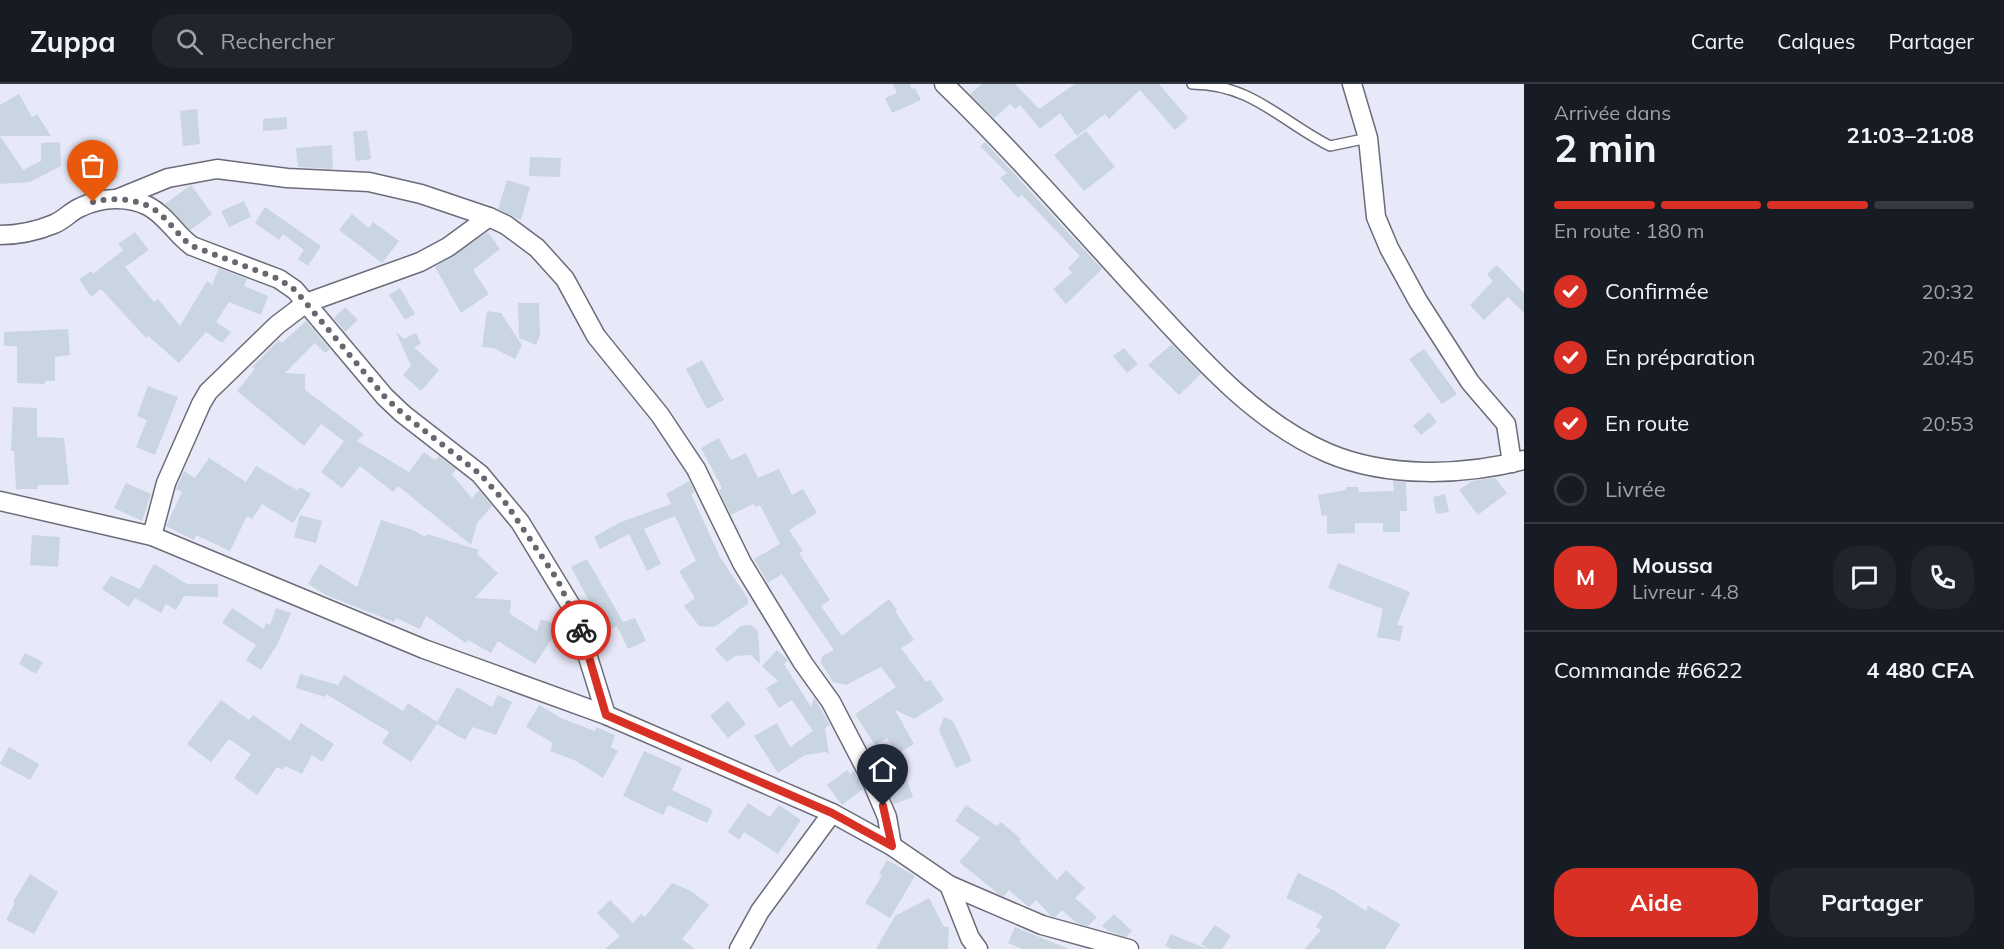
<!DOCTYPE html>
<html lang="fr">
<head>
<meta charset="utf-8">
<style>
	body { margin:0; font-family:Mulish,sans-serif; background:#20242c; color:#f1f3f6; height:100vh; display:flex; flex-direction:column; font-size:22px; white-space:nowrap }
	* { box-sizing:border-box; margin:0 }
	p { font-size:20px; color:#9ea1a6 }
	.icon { flex:none; width:33px; height:33px; fill:none; stroke:currentColor; stroke-width:2; stroke-linecap:round; stroke-linejoin:round }
	.map { position:relative; flex:1; overflow:hidden }
	.side { display:flex; flex-direction:column; background:#171b24; width:480px }
	.side>* { flex:none }
	.pin { position:absolute; display:grid; place-items:center; width:51px; height:51px; color:#fff; margin:-62px -26px; border-radius:50% 50% 50% 0; rotate:-45deg; box-shadow:0 0 6px #0007 }
	.pin .icon { rotate:45deg }
	.courier { position:absolute; display:grid; place-items:center; width:60px; height:60px; margin:-30px; border:4px solid #d93025; border-radius:50%; background:#fff; color:#222; box-shadow:0 2px 8px #0007 }
	.head em { font-style:normal; font-weight:700 }
	.head div { display:flex; flex-direction:column-reverse }
	.head { display:flex; align-items:center; justify-content:space-between; height:102px; padding:0 30px }
	h1 { font-size:39px; font-weight:700; line-height:45px }
	.bar { display:grid; grid-template-columns:repeat(4,1fr); gap:9px 6px; align-content:center; height:72px; padding:0 30px }
	.bar i { height:8px; border-radius:4px; background:#363941 }
	.bar .selected { background:#d93025 }
	.bar p { grid-column:span 4 }
	.line { display:flex; align-items:center; gap:15px; padding:0 30px; border-top:2px solid #363941 }
	.line div { flex:1 }
	.round { display:grid; place-items:center; flex:none; width:63px; height:63px; border-radius:24px; background:#20242c }
	ol { padding:0 30px; list-style:none }
	li { display:flex; align-items:center; gap:18px; height:66px }
	li p { margin-inline-start:auto }
	li .icon { padding:6px; border-radius:50%; background:#d93025; color:#fff; stroke-width:4 }
	li:last-child { color:#9ea1a6 }
	li i { width:33px; height:33px; border:3px solid #363941; border-radius:50% }
	.cta { display:flex; gap:12px; margin-top:auto; padding:12px 30px }
	.cta a { flex:1; height:69px; border-radius:24px; background:#d93025; color:#fff; font-size:24px; font-weight:700; line-height:69px; text-align:center }
	.cta a+a { background:#20242c; color:#f1f3f6 }
	header { display:flex; align-items:center; gap:36px; box-sizing:border-box; height:84px; padding:0 30px; background:#171b24; border-bottom:2px solid #363941 }
	header strong { font-size:28px }
	nav { display:flex; gap:33px; margin-inline-start:auto; font-size:21px }
	.search { width:420px; height:54px; background:#20242c; display:flex; align-items:center; gap:15px; box-sizing:border-box; padding:0 21px; border-radius:24px; color:#9ea1a6; font-size:22px }
	main { display:flex; flex:1; min-height:0 }
	.map>svg:first-child { display:block }
</style>
</head>
<body>
<header>
<strong>Zuppa</strong>
<div class="search"><svg class="icon" aria-label="search" viewBox="0 0 24 24"><circle cx="10" cy="10" r="6"/><path d="M15 15l6 6"/></svg>Rechercher</div>
<nav><a>Carte</a><a>Calques</a><a>Partager</a></nav>
</header>
<main>
<div class="map">
<svg width="1524" height="865" viewBox="0 0 1524 865">
	<rect width="100%" height="100%" fill="#e8e9f8"/>
	<g fill="#c9d5e0">
		<path d="M893 0H910L912 5 915 4 921 16 892 29 885 14 897 9Z"/>
		<path d="M982 0H1015L1039 25 1075 0H1159L1188 34 1175 46 1140 6 1109 35 1105 30 1077 52 1060 29 1040 45 1020 21 1015 25 1010 20 994 34 970 10Z"/>
		<path d="M19 10 32 33 37 30 51 52H0L23 86 41 77V59L60 58 61 82 30 98 0 100V21Z"/>
		<path d="M197 25 200 60 183 62 180 27Z"/>
		<path d="M287 33V45L263 47V35Z"/>
		<path d="M367 46 371 75 356 77 353 48Z"/>
		<path d="M1086 47 1115 83 1084 107 1054 71Z"/>
		<path d="M985 58 1102 185 1066 220 1053 205 1072 189 1068 184 1080 172 1022 111 1018 114 1000 94 1007 89 980 62Z"/>
		<path d="M332 61 333 85 298 83 296 64Z"/>
		<path d="M100 62 110 82 118 93 100 105 92 96 96 93 84 69Z"/>
		<path d="M530 73 561 74 560 93 529 92Z"/>
		<path d="M507 96 530 103 521 136 498 125Z"/>
		<path d="M191 101 212 130 190 146 165 120Z"/>
		<path d="M244 117 251 133 229 143 221 127Z"/>
		<path d="M265 123 321 162 308 182 298 175 304 166 283 150 279 156 255 139Z"/>
		<path d="M352 130 369 144 373 138 399 157 382 179 339 146Z"/>
		<path d="M135 148 149 166 125 183 154 218 158 215 180 242 207 197 212 201 219 184 247 195 244 202 268 212 261 231 229 218 216 238 231 248 222 259 206 248 179 279 148 252 146 254 101 205 91 213 79 195 91 187 93 190 123 166 118 160Z"/>
		<path d="M488 148 500 165 473 186 489 210 461 229 435 183Z"/>
		<path d="M1497 181 1524 209V229L1508 213 1484 236 1470 221 1493 197 1487 190Z"/>
		<path d="M400 204 415 230 405 236 389 211Z"/>
		<path d="M518 219H539L540 251 536 261 519 254Z"/>
		<path d="M345 223 358 236 345 248 334 234Z"/>
		<path d="M487 227 501 229 522 261 515 275 493 264 482 263Z"/>
		<path d="M306 237 330 265 325 269 315 259 285 289 305 290V306L364 350 357 357 409 388 424 368 435 376 439 372 456 385 452 391 472 414 479 406 492 422 477 439 471 461 398 402 393 408 360 382 342 404 321 388 344 357 321 340 304 362 237 307 255 285 252 283 279 256 282 259Z"/>
		<path d="M68 245 70 271 55 273V297H45V300L17 299V262H4V248Z"/>
		<path d="M396 248 404 255 416 249 421 260 414 263 439 286 421 307 403 291 411 282Z"/>
		<path d="M1172 260 1201 290 1179 311 1148 281Z"/>
		<path d="M1124 264 1138 280 1127 289 1113 272Z"/>
		<path d="M1424 265 1457 310 1442 320 1409 275Z"/>
		<path d="M702 276 724 316 707 325 686 285Z"/>
		<path d="M148 302 178 313 155 371 136 363 147 336 137 332Z"/>
		<path d="M13 323 37 324V353L64 354 69 401H38V405H16L14 367H11Z"/>
		<path d="M1429 328 1437 338 1421 351 1413 342Z"/>
		<path d="M719 354 731 376 746 369 758 394 779 385 792 411 803 405 817 429 789 446 803 467 799 469 830 516 821 522 842 552 889 515 897 526 895 527 914 556 901 564 926 598 930 596 944 616 914 635 895 626 914 660 897 670 887 654 875 661 855 630 896 603 881 583 846 601 833 598 821 579 822 572 834 566 782 490 768 499 754 475 780 460 760 421 755 423 753 420 731 431 719 406 722 404 701 364Z"/>
		<path d="M209 374 246 398 256 382 297 406 300 403 311 410 293 439 262 420 252 435 247 432 230 467 196 451 194 456 166 442 182 408 176 405 184 387 195 394Z"/>
		<path d="M1495 394 1507 409 1478 431 1459 406 1472 397Z"/>
		<path d="M689 397 695 408 691 410 720 473 748 515V520L714 543 699 542 684 522 695 514 679 487 696 477 675 432 644 445 661 480 647 487 629 450 600 465 594 453 621 438 671 420 666 410Z"/>
		<path d="M1393 397 1406 398 1407 427H1400V448H1383V439H1355V449L1327 450V431L1322 432 1318 411 1346 406V403H1358L1359 408 1394 407Z"/>
		<path d="M126 399 151 410 142 437 114 424Z"/>
		<path d="M1445 410 1449 428 1436 430 1433 413Z"/>
		<path d="M300 431 322 437 316 459 294 453Z"/>
		<path d="M381 436 413 446 425 453 427 450 479 466 477 470 498 489 475 514 511 516 510 530 537 547 541 535 564 543 559 555 553 553 535 580 498 557 491 569 468 556 466 559 426 532 420 545 396 534 394 538 326 511 308 500 320 480 357 503Z"/>
		<path d="M32 451 60 453 58 483 30 481Z"/>
		<path d="M587 475 623 538 635 534 646 557 628 565 617 542 601 551 590 531V526L593 524 571 483Z"/>
		<path d="M1338 479 1410 508 1397 541 1403 542 1400 557 1377 553 1383 525 1328 504Z"/>
		<path d="M154 480 187 500H218V513L184 512 176 526 166 520 161 529 135 514 129 523 102 505 111 492 140 505Z"/>
		<path d="M232 524 264 545 266 539 270 541 276 524 291 529 277 561 261 586 246 576 256 561 222 539Z"/>
		<path d="M751 541 758 547 760 580 751 571 735 572 727 578 715 565 741 542Z"/>
		<path d="M777 566 788 576 784 580 811 623 814 613 830 641 825 644 829 671 826 668 805 671 778 689 754 652 777 639 790 663 813 647 792 616 779 624 766 604 778 597 762 582Z"/>
		<path d="M25 569 43 578 36 590 19 580Z"/>
		<path d="M300 590 338 601 344 591 403 627 408 619 437 638 457 603 492 623 498 611 512 618 496 651 473 643 465 656 437 640 411 678 382 659 389 648 326 610 325 613 296 604Z"/>
		<path d="M221 616 249 636 253 631 290 657 301 639 334 660 322 678 312 671 302 690 285 682 283 686 277 683 257 711 234 694 251 670 229 655 211 678 187 660Z"/>
		<path d="M728 617 746 640 728 654 710 632Z"/>
		<path d="M539 621 563 635 595 647 596 643 615 651 611 663 618 667 603 694 576 677 550 667 553 659 526 643Z"/>
		<path d="M944 633 953 637 972 677 956 684 939 646Z"/>
		<path d="M9 663 39 680 30 696 0 680Z"/>
		<path d="M644 667 682 684 672 706 713 726 707 739 668 721 663 731 623 712Z"/>
		<path d="M847 686 850 690 854 687 863 705 842 721 827 701Z"/>
		<path d="M904 689 913 713 894 720 884 696Z"/>
		<path d="M748 719 770 733 779 721 801 736 778 770 744 748 739 756 728 748Z"/>
		<path d="M966 721 997 742 1001 738 1021 755 1019 757 1057 796 1066 786 1085 804 1075 814 1097 833 1088 842 1077 839 1062 826 1055 833 1051 832 1036 816 1029 823 1009 806 1004 812 1000 811 959 778 980 754 955 737Z"/>
		<path d="M887 776 915 792 890 834 865 819 882 792 879 790Z"/>
		<path d="M1298 789 1333 806 1366 827 1368 822 1400 840 1385 865H1305L1321 846 1316 843 1323 832 1286 814Z"/>
		<path d="M30 790 58 808 34 850 6 836 15 819 13 818Z"/>
		<path d="M672 799 691 807 709 821 682 855 695 865H605L620 852 597 829 610 816 633 839 641 830 645 833Z"/>
		<path d="M929 814 944 843H949L948 865H876L895 832Z"/>
		<path d="M1114 830 1132 847 1126 853 1108 847 1102 842Z"/>
		<path d="M1215 841 1231 852 1222 865H1208L1201 860Z"/>
		<path d="M1015 843 1069 865H1022L1008 859Z"/>
		<path d="M1171 850 1207 865H1172L1165 862Z"/>
	</g>
	<g fill="none" stroke-linecap="round" stroke-linejoin="round">
		<g stroke="#6b6b79" stroke-width="12">
			<path id="service" d="M1192 0C1251 0 1281 37 1330 62L1368 54"/>
		</g>
		<g stroke="#6b6b79" stroke-width="21">
			<g id="minor">
				<path d="M944 0C1011 65 1073 136 1136 205 1192 265 1251 336 1328 369 1387 394 1463 392 1524 376"/>
				<path d="M1352 0 1368 54 1376 133 1389 164 1418 217 1470 298 1506 340 1512 379"/>
				<path d="M119 114 168 94 217 85 287 94 369 98 421 110 489 133 506 141 537 164 565 195 596 252 660 331 696 385 742 479 803 579 831 618 870 693 887 733 892 762"/>
				<path d="M0 151C19 151 37 147 54 140 64 136 71 127 81 123 102 113 128 112 148 122 167 132 176 151 192 162L279 195 295 206 385 313 403 330 480 390 520 438 573 525 606 631"/>
				<path d="M0 417 152 452 424 565 606 631 832 729 892 762 949 801 1042 841 1129 865"/>
				<path d="M152 452 166 399 201 320 208 308 277 241 306 219 420 178 448 163 489 133"/>
				<path d="M949 801 970 854 978 865"/>
				<path d="M739 865 760 827 832 729"/>
			</g>
		</g>
		<use href="#service" stroke="#fff" stroke-width="9"/>
		<use href="#minor" stroke="#fff" stroke-width="18"/>
	</g>
	<g fill="none" stroke-linecap="round" stroke-linejoin="round">
		<path stroke="#676770" stroke-width="6" stroke-dasharray="0 10.8" d="M93 118C114 113 141 114 159 129 172 140 179 153 192 162L279 195 295 206 385 313 403 330 480 390 505 418 557 495 581 546"/>
		<path stroke="#d93025" stroke-width="8" d="M581 546 606 631 832 729 892 762 883 722"/>
	</g>
</svg>
<div class="pin" style="left:93px;top:118px;background:#ea580c"><svg class="icon" aria-label="bag" viewBox="0 0 24 24"><path d="M5 8h14l-1 12H6zM9 8a3 3 0 0 1 6 0"/></svg></div>
<div class="pin" style="left:883px;top:722px;background:#1f2937"><svg class="icon" aria-label="home" viewBox="0 0 24 24"><path d="M3 11l9-7 9 7M6 9v11h12V9"/></svg></div>
<div class="courier" style="left:581px;top:546px"><svg class="icon" aria-label="bike" viewBox="0 0 24 24"><circle cx="6" cy="16" r="4"/><circle cx="18" cy="16" r="4"/><path d="M6 16l4-8h5l3 8M10 8l3 8H6M13 5h3"/></svg></div>
</div>
<section class="side">
<div class="head"><div><h1>2 min</h1><p>Arrivée dans</p></div><em>21:03–21:08</em></div>
<div class="bar"><i class="selected"></i><i class="selected"></i><i class="selected"></i><i></i><p>En route · 180 m</p></div>
<ol>
<li><svg class="icon" aria-label="check" viewBox="0 0 24 24"><path d="M5 12l5 5 9-10"/></svg>Confirmée<p>20:32</p></li>
<li><svg class="icon" aria-label="check" viewBox="0 0 24 24"><path d="M5 12l5 5 9-10"/></svg>En préparation<p>20:45</p></li>
<li><svg class="icon" aria-label="check" viewBox="0 0 24 24"><path d="M5 12l5 5 9-10"/></svg>En route<p>20:53</p></li>
<li><i></i>Livrée</li>
</ol>
<div class="line" style="height:108px"><b class="round" style="background:#d93025;color:#fff">M</b><div><b>Moussa</b><p>Livreur · 4.8</p></div><a class="round"><svg class="icon" aria-label="chat" viewBox="0 0 24 24"><path d="M4 5h16v11H9l-5 4z"/></svg></a><a class="round"><svg class="icon" aria-label="phone" viewBox="0 0 24 24"><path d="M5 4h4l2 5-3 2q2 4 5 5l2-3 5 2v4C11 20 4 13 5 4z"/></svg></a></div>
<div class="line" style="height:78px"><div>Commande #6622</div><b>4 480 CFA</b></div>
<div class="cta"><a>Aide</a><a>Partager</a></div>
</section>
</main>
</body>
</html>
